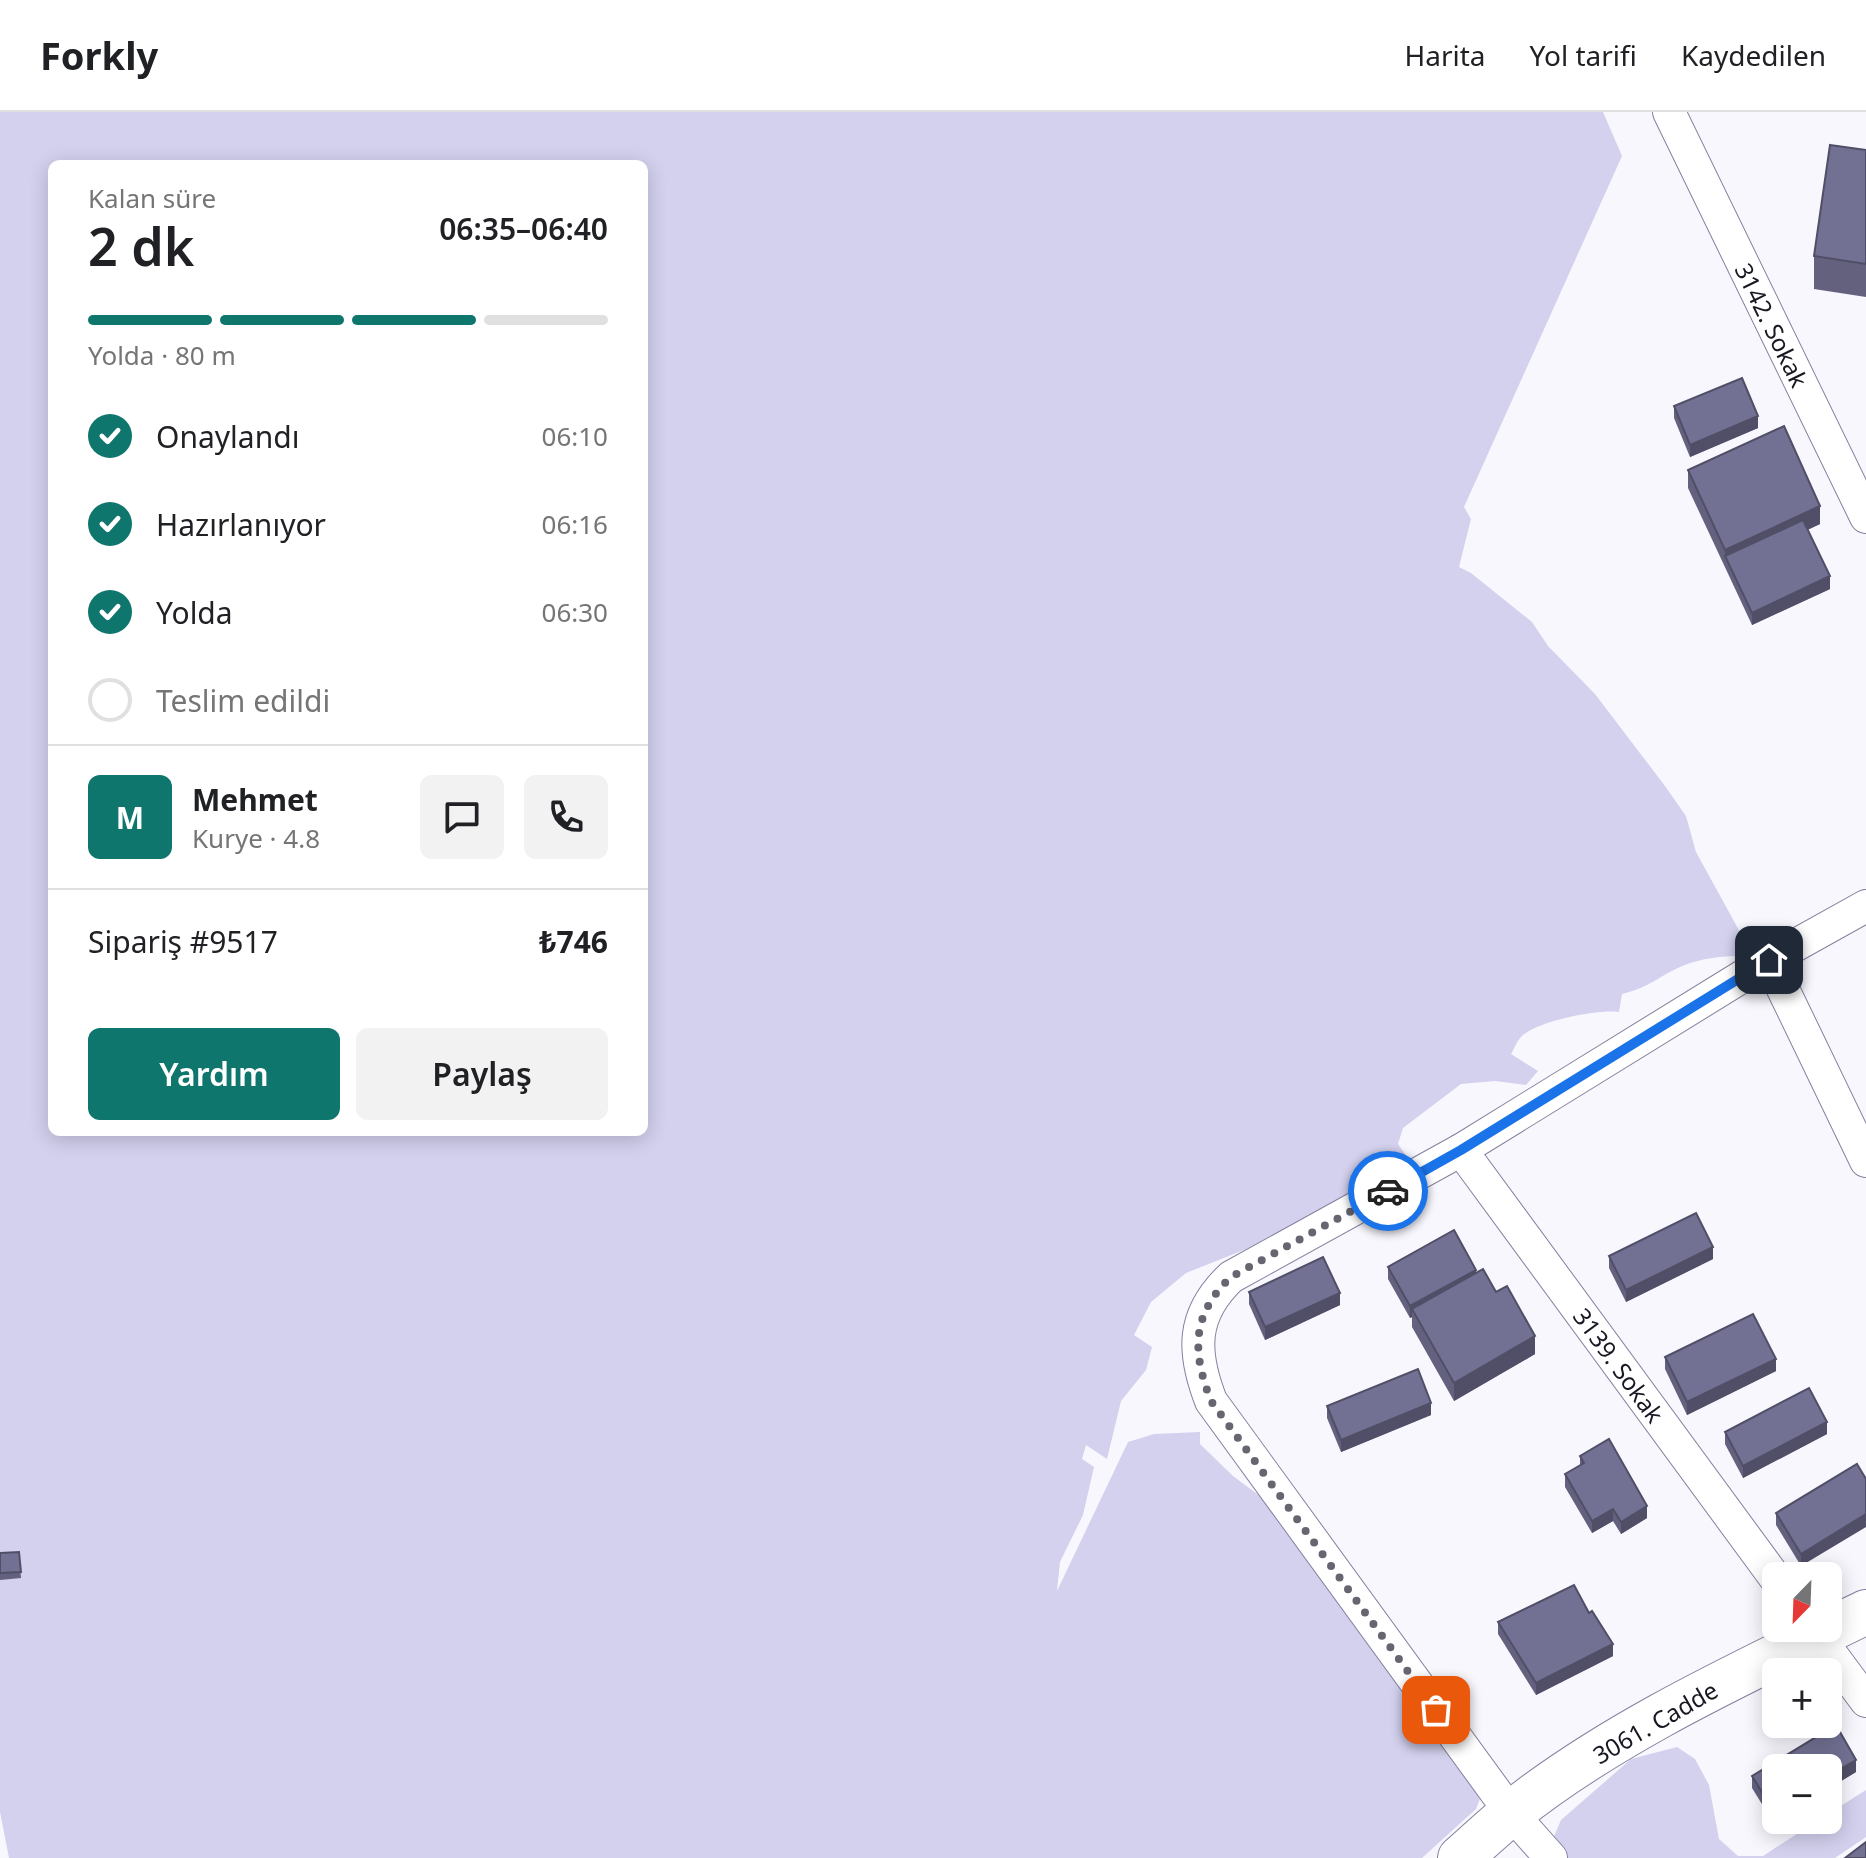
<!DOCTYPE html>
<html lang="tr">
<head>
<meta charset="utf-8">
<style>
	body { margin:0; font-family:"Noto Sans",sans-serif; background:#f2f2f2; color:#202124; height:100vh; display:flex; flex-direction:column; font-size:30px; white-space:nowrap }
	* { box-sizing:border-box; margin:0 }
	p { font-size:26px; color:#757577 }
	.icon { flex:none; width:44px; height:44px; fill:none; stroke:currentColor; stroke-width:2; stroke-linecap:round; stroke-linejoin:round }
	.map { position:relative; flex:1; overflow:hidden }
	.side { position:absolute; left:48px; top:48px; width:600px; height:976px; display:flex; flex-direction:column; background:#fff; border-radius:12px; box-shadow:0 4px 20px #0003 }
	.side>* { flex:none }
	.needle { width:52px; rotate:203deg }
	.controls { position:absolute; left:1762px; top:1450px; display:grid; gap:16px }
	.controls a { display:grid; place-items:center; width:80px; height:80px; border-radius:12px; background:#fff; box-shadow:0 4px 20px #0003; font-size:40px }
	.pin { position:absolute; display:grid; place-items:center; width:68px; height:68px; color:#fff; margin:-34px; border-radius:16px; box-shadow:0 4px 12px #0006 }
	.courier { position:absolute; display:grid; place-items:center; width:80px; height:80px; margin:-40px; border:6px solid #1a73e8; border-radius:50%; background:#fff; color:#222; box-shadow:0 2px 10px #0007 }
	.head em { font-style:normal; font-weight:600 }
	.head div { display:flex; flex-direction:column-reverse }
	.head { display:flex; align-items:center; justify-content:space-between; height:136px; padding:0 40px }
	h1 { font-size:52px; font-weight:600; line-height:60px }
	.bar { display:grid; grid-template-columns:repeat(4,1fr); gap:12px 8px; align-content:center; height:96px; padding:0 40px }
	.bar i { height:10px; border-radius:6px; background:#e0e0e0 }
	.bar .on { background:#0f766e }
	.bar p { grid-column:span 4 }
	.line { display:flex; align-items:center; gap:20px; padding:0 40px; border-top:2px solid #e0e0e0 }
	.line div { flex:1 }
	.round { display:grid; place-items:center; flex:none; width:84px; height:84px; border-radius:12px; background:#f2f2f2 }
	ol { padding:0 40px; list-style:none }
	li { display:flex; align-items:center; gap:24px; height:88px }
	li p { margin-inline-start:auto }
	li .icon { padding:8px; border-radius:50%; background:#0f766e; color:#fff; stroke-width:4 }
	li:last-child { color:#757577 }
	li i { width:44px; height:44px; border:4px solid #e0e0e0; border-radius:50% }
	.button { display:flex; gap:16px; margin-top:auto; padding:16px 40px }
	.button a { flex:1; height:92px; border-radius:12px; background:#0f766e; color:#fff; font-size:32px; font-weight:600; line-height:92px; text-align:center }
	.button a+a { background:#f2f2f2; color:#202124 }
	header { display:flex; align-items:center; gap:48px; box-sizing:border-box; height:112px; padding:0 40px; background:#fff; border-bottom:2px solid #e0e0e0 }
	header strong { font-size:38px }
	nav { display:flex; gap:44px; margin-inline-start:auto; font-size:28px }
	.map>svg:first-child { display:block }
</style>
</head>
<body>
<header>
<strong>Forkly</strong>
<nav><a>Harita</a><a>Yol tarifi</a><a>Kaydedilen</a></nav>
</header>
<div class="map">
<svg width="1866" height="1746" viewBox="0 0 1866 1746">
	<rect width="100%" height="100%" fill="#f8f7fe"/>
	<g fill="#d3d1ee" fill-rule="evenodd">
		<path d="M0 0H1603L1622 44 1464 395 1471 407 1459 455 1471 461 1532 510 1548 534 1595 582 1665 674 1686 704 1696 740 1741 822V844C1722 844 1703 846 1685 853 1661 862 1652 875 1622 882L1619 900C1598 897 1536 909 1521 925 1517 929 1514 937 1511 942L1538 959 1526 973 1495 969 1461 972 1403 1016 1398 1032 1409 1048 1400 1061 1254 1134 1186 1161 1151 1190 1134 1223 1152 1235 1146 1258 1121 1289 1107 1347 1086 1333 1082 1347 1094 1355 1083 1403 1060 1450 1057 1479 1128 1330 1154 1322 1200 1320V1332L1233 1364 1291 1407 1481 1684 1476 1697 1422 1746H9L0 1700ZM52 52H644V1020H52Z"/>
		<path d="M1677 1635 1695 1647 1709 1673 1719 1727 1738 1744H1763L1818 1708H1828V1702L1866 1678V1725L1835 1746H1564L1551 1731 1561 1708 1631 1647Z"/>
	</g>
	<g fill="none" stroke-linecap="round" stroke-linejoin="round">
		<g stroke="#83819e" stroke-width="34">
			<g id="street">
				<path d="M1669 0 1866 405"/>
				<path d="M1769 848 1866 1049"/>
				<path d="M1461 1038 1776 1467"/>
				<path d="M1812 1516 1866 1589"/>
				<path d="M1551 1746 1511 1701 1211 1289C1192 1240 1191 1203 1231 1165L1461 1038 1769 848 1866 794"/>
			</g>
		</g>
		<g stroke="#83819e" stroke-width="46">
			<path id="secondary" d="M1460 1746C1477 1731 1493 1716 1510 1702 1613 1619 1748 1558 1866 1500"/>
		</g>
		<use href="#street" stroke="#fff" stroke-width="32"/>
		<use href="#secondary" stroke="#fff" stroke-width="44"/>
	</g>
	<g fill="#63617e">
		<path d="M1866 38V185L1814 177V144Z"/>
		<path d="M1674 294 1758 316 1690 345 1674 306Z"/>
		<path d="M1688 358 1820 412 1807 418 1830 477 1752 513 1688 376Z"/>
		<path d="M1609 1144 1713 1147 1626 1190 1609 1156Z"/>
		<path d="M1388 1155 1476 1161 1496 1180 1535 1242 1454 1289 1412 1215V1205L1410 1206 1388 1167Z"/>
		<path d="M1249 1180 1340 1193 1265 1228 1249 1192Z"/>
		<path d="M1665 1245 1776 1259 1687 1303 1665 1257Z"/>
		<path d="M1327 1294 1431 1303 1341 1340 1327 1306Z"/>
		<path d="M1725 1320 1827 1322 1743 1366 1725 1332Z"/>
		<path d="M1580 1344 1647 1406 1621 1422 1613 1409 1592 1421 1565 1375V1362L1580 1353Z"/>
		<path d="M1857 1352 1801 1454 1776 1413V1401Z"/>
		<path d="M19 1440 21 1466 0 1468V1441Z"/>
		<path d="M1589 1501 1613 1544 1536 1583 1498 1522V1510Z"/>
		<path d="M1856 1660 1773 1710 1752 1676V1664Z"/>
	</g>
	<g fill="#504f67">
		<path d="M1758 304V316L1690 345V333Z"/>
		<path d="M1820 394V412L1730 454 1725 444V438Z"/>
		<path d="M1830 464V477L1752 513V501Z"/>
		<path d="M1713 1135V1147L1626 1190V1178Z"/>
		<path d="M1476 1158V1170L1412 1197V1205L1410 1206V1194Z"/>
		<path d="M1340 1181V1193L1265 1228V1215Z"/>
		<path d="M1535 1224V1242L1454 1289V1271Z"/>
		<path d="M1776 1247V1259L1687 1303V1290Z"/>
		<path d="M1431 1291V1303L1341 1340V1328Z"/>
		<path d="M1827 1310V1322L1743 1366V1354Z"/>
		<path d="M1647 1394V1406L1621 1422V1410Z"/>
		<path d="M1613 1397V1409L1592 1421V1409Z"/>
		<path d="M1866 1402V1415L1801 1454V1442Z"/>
		<path d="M1613 1532V1544L1536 1583V1571Z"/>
		<path d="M1856 1648V1660L1828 1677V1664Z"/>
		<path d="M1776 1696V1708L1773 1710V1698Z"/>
	</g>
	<g fill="#737193" stroke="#504f67" stroke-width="2">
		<path d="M1830 33 1866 38V152L1814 144Z"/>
		<path d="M1742 266 1758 304 1690 333 1674 294Z"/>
		<path d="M1784 314 1820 394 1725 438 1688 358Z"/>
		<path d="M1803 408 1830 464 1752 501 1725 444Z"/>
		<path d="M1696 1101 1713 1135 1626 1178 1609 1144Z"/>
		<path d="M1454 1118 1476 1158 1410 1194 1388 1155Z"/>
		<path d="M1323 1145 1340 1181 1265 1215 1249 1180Z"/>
		<path d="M1483 1157 1496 1180 1507 1174 1535 1224 1454 1271 1412 1197Z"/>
		<path d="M1753 1202 1776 1247 1687 1290 1665 1245Z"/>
		<path d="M1418 1257 1431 1291 1341 1328 1327 1294Z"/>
		<path d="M1809 1276 1827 1310 1743 1354 1725 1320Z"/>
		<path d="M1609 1327 1647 1394 1621 1410 1613 1397 1592 1409 1565 1362 1584 1351 1580 1344Z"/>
		<path d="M1857 1352 1866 1367V1402L1801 1442 1776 1401Z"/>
		<path d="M19 1440 21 1460 0 1461V1441Z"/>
		<path d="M1574 1473 1589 1501 1592 1499 1613 1532 1536 1571 1498 1510Z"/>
		<path d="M1836 1613 1856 1648 1828 1664V1656H1776V1696L1773 1698 1752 1664Z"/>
		<path d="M1866 1730V1746H1845Z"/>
	</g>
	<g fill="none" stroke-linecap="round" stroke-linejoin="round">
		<path stroke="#666670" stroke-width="8" stroke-dasharray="0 14.4" d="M1388 1079 1231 1165C1191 1203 1192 1240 1211 1289L1436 1598"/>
		<path stroke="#1a73e8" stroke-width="10" d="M1388 1079 1461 1038 1769 848"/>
	</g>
	<g text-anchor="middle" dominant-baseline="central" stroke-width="6" stroke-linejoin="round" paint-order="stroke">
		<g font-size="24" fill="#181823" stroke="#fff">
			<text transform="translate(1772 213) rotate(64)">3142. Sokak</text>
			<text transform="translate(1619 1253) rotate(54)">3139. Sokak</text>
			<text transform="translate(1655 1610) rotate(-30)">3061. Cadde</text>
		</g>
	</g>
</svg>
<div class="controls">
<a><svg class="needle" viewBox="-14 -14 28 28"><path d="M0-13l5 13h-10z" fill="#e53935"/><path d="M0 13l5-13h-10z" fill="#757577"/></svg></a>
<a>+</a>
<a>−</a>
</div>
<div class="pin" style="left:1436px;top:1598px;background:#ea580c"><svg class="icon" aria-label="bag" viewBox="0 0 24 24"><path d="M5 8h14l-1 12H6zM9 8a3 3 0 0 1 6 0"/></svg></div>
<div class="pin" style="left:1769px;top:848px;background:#1f2937"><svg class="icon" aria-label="home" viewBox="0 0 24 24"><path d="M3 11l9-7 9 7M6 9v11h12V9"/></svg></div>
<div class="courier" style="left:1388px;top:1079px"><svg class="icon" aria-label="car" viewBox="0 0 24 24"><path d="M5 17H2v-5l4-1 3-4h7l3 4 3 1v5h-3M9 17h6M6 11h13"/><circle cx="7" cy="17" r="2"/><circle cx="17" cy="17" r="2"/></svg></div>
<section class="side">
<div class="head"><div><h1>2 dk</h1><p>Kalan süre</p></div><em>06:35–06:40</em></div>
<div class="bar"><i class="on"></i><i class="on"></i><i class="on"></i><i></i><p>Yolda · 80 m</p></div>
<ol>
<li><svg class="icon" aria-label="check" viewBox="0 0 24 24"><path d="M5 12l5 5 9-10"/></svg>Onaylandı<p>06:10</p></li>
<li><svg class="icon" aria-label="check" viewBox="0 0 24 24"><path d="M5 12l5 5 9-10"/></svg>Hazırlanıyor<p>06:16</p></li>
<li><svg class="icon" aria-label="check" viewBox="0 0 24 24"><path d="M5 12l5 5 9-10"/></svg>Yolda<p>06:30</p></li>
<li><i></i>Teslim edildi</li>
</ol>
<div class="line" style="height:144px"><b class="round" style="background:#0f766e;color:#fff">M</b><div><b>Mehmet</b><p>Kurye · 4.8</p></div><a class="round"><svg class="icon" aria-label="chat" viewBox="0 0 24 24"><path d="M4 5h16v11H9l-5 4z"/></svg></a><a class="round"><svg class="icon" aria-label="phone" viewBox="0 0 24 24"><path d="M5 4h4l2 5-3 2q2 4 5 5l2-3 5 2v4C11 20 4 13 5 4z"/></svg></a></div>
<div class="line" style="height:104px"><div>Sipariş #9517</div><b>₺746</b></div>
<div class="button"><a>Yardım</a><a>Paylaş</a></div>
</section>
</div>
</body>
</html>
